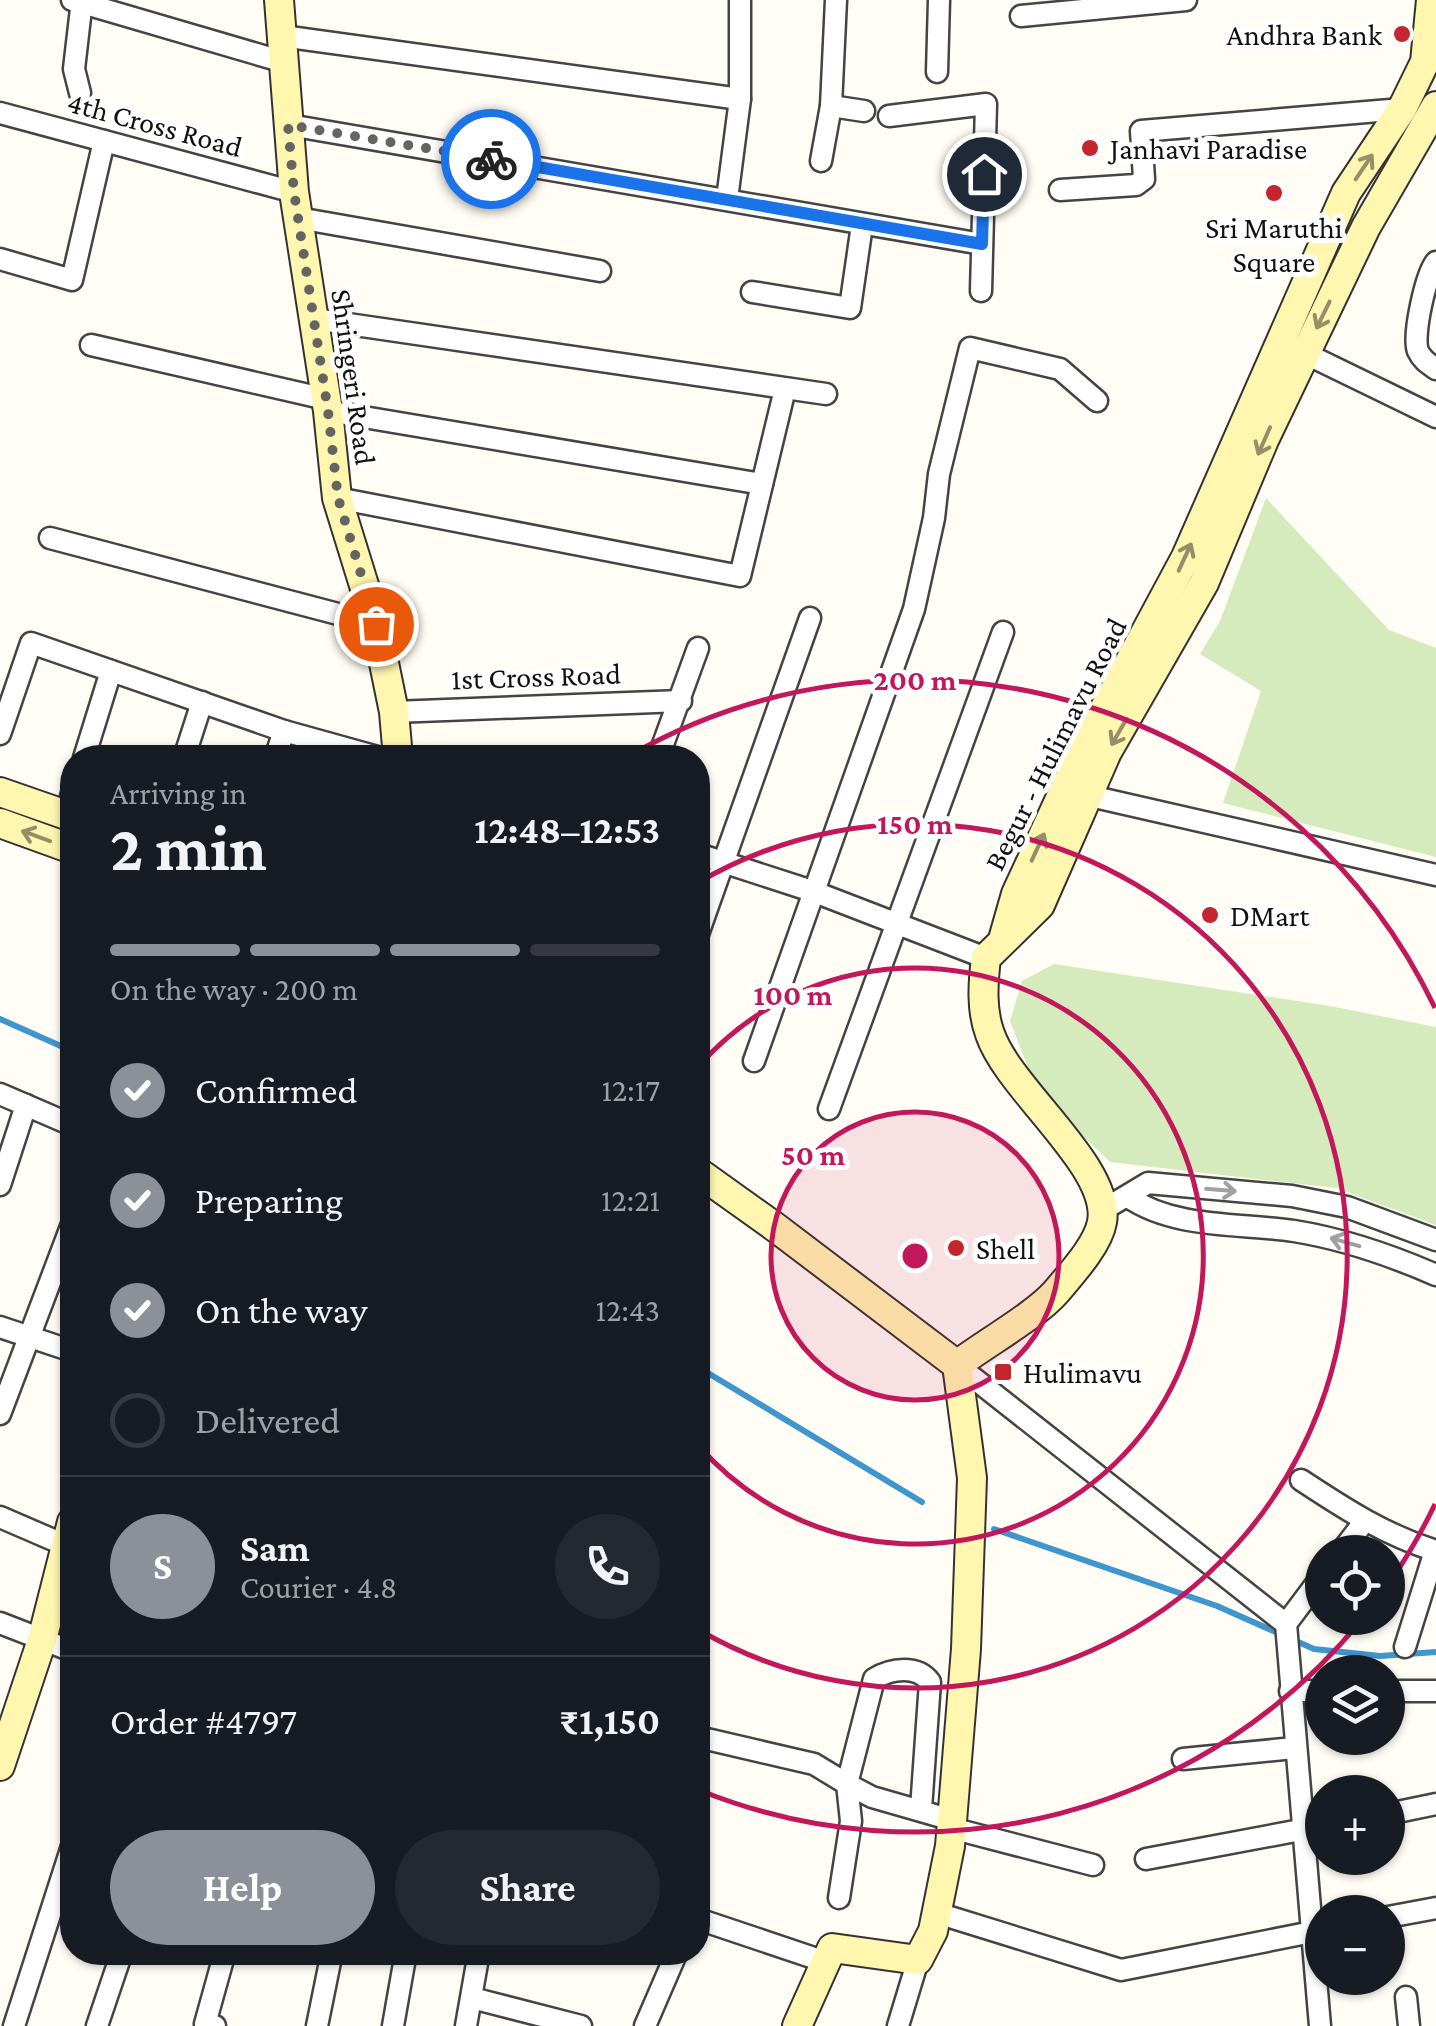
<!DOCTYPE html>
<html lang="en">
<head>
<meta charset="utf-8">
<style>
	body { margin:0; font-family:"Crimson Pro",serif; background:#242831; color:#f1f3f6; height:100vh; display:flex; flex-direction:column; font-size:38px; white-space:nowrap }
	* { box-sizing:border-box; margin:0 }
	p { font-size:32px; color:#9ea1a6 }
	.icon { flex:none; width:55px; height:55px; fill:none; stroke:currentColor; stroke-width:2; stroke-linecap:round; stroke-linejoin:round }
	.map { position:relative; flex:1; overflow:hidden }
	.sheet { position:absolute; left:60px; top:745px; width:650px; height:1220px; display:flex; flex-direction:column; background:#171b24; border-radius:40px; box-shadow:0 2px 8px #0004 }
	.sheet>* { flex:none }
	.controls { position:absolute; left:1305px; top:1535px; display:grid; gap:20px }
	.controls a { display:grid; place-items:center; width:100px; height:100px; border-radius:50%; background:#171b24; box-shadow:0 2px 8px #0004; font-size:50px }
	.pin { position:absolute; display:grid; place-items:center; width:85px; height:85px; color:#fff; margin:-42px; border:5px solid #fff; border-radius:50%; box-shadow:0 2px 10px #0007 }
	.courier { position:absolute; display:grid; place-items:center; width:100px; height:100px; margin:-50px; border:8px solid #1a73e8; border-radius:50%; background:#fff; color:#222; box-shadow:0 2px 12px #0007 }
	.head em { font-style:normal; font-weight:700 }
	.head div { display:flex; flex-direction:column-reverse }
	.head { display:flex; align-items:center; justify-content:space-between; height:170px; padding:0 50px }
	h1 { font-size:65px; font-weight:700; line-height:75px }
	.bar { display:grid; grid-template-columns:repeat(4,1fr); gap:15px 10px; align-content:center; height:120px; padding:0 50px }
	.bar i { height:12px; border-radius:8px; background:#363941 }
	.bar .active { background:#8c9099 }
	.bar p { grid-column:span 4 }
	.line { display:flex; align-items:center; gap:25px; padding:0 50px; border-top:2px solid #363941 }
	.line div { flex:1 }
	.round { display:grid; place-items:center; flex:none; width:105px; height:105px; border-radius:52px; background:#242831 }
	ol { padding:0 50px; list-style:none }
	li { display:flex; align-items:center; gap:30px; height:110px }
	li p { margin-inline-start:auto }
	li .icon { padding:10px; border-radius:50%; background:#8c9099; color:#fff; stroke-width:4 }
	li:last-child { color:#9ea1a6 }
	li i { width:55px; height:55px; border:5px solid #363941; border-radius:50% }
	.primary-button { display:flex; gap:20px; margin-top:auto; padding:20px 50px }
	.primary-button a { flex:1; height:115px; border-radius:60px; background:#8c9099; color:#fff; font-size:40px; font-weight:700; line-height:115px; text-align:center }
	.primary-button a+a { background:#242831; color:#f1f3f6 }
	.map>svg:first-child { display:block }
</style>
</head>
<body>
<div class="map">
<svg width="1436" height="2026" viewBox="0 0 1436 2026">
	<rect width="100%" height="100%" fill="#fffdf5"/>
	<g fill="#d5ebbd">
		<path d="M1266 498 1389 630 1436 648V857L1223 803 1261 691 1200 654 1220 621Z"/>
		<path d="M1054 964 1330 1006 1436 1027V1225L1336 1188 1110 1162 1038 1093 1010 1021 1022 981Z"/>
	</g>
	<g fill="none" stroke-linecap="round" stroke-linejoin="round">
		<g stroke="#3f96cf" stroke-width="6">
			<path d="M0 1019 72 1051"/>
			<path d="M698 1367 922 1502"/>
			<path d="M994 1529 1217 1606 1314 1649 1380 1656 1436 1652"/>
		</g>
		<g stroke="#444" stroke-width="25">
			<g id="street">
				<path d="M72 0 284 62"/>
				<path d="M1021 16 1186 0"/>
				<path d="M282 36 740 99"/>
				<path d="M937 72 939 0"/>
				<path d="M80 93 74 69 82 0"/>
				<path d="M831 106 864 111"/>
				<path d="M0 113 294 192"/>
				<path d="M889 116 986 104 981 291"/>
				<path d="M289 125 982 244"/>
				<path d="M821 161 831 106 836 0"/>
				<path d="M1060 190 1136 185 1144 179 1141 131 1402 109"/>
				<path d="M727 199 740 99V0"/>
				<path d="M298 218 600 271"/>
				<path d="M0 259 72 280 104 141"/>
				<path d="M1436 262C1426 274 1412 336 1418 351 1422 360 1429 364 1436 369"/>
				<path d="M752 292 850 308 862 225"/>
				<path d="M314 319 826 394"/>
				<path d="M91 345 326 399"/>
				<path d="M1294 348 1436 417"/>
				<path d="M328 411 762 484"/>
				<path d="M337 498 740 576 785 389"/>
				<path d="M50 538 376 624"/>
				<path d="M394 712 681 701"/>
				<path d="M0 734 31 643 284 731 381 758"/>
				<path d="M84 758 111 671"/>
				<path d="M184 758 202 702"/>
				<path d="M275 758 284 731"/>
				<path d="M658 758 698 648"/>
				<path d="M1077 793 1436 875"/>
				<path d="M66 815 72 793"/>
				<path d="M698 854 812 891 986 958"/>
				<path d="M698 934 810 618"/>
				<path d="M754 1061 914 609 934 518 939 474 970 348 1060 369 1097 401"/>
				<path d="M0 1094 72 1125"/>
				<path d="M829 1109 1003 632"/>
				<path d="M0 1185 26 1105"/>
				<path d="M1128 1197C1175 1229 1240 1223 1294 1231 1344 1239 1390 1255 1436 1275"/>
				<path d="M1103 1210 1148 1183 1292 1196 1347 1207 1436 1240"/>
				<path d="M0 1327 72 1351"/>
				<path d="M957 1365 1286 1624"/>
				<path d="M0 1414 72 1224"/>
				<path d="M1301 1480C1345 1509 1385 1535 1436 1551"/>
				<path d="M0 1517 65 1545"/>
				<path d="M1341 1552 1364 1522"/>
				<path d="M0 1623 72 1651"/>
				<path d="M1405 1647 1435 1551"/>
				<path d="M1290 1691H1322"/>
				<path d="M1388 1691H1436"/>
				<path d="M698 1737 814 1764 847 1784 851 1821 839 1898"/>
				<path d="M1183 1759 1294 1748"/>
				<path d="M921 1809 930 1682C918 1665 891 1668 874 1679L847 1784 872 1797 952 1820"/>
				<path d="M1388 1814 1436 1804"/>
				<path d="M951 1828 1093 1865"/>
				<path d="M1146 1859 1322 1826"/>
				<path d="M937 1913 1121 1970 1322 1930"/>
				<path d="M1388 1917 1436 1908"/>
				<path d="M698 1919 826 1962"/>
				<path d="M1406 1997 1409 2026"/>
				<path d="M472 1998 581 2026"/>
				<path d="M14 2026 72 1846"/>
				<path d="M97 2026 122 1952"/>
				<path d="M215 2026 205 2024 225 1952"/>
				<path d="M317 2026 332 1952"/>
				<path d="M393 2026 406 1952"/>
				<path d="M466 2026 479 1952"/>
				<path d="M645 2026 677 1952"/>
				<path d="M898 2026 918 1960"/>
				<path d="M1320 2026 1286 1624 1322 1576"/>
			</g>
		</g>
		<g stroke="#333" stroke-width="32">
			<g id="secondary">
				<path d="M279 0 294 192 328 411 337 498 376 624 394 712 398 758"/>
				<path d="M0 792 72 817"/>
				<path d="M0 823 72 849"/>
				<path d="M1004 936 1016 894 1085 745 1186 557 1346 193 1402 109 1425 62 1431 0"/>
				<path d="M698 1172 775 1227 957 1365"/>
				<path d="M957 1365C983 1345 1036 1315 1056 1292 1071 1274 1098 1245 1102 1222 1112 1167 1009 1090 990 1034 981 1010 983 983 986 958L1040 905 1107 752 1204 583 1264 440 1366 227 1436 106"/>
				<path d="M0 1766 42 1640 72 1522"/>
				<path d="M797 2026 832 1948 918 1960 933 1931 950 1846 966 1649 972 1478 957 1365"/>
			</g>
		</g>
		<use href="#street" stroke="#fff" stroke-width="20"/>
		<use href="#secondary" stroke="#fff6b0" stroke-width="28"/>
	</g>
	<defs><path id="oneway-shaft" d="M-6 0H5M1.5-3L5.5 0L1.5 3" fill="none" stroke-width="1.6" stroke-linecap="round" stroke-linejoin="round" transform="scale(2.5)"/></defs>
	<g stroke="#948f68">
		<use href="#oneway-shaft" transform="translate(1364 167) rotate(-56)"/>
		<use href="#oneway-shaft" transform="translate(1323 315) rotate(116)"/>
		<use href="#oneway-shaft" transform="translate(1264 441) rotate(114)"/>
		<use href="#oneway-shaft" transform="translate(1185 557) rotate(-65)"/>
		<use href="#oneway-shaft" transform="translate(1119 732) rotate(120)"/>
		<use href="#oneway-shaft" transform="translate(36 836) rotate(-160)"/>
		<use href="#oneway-shaft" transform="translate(1038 847) rotate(-65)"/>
	</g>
	<g stroke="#a0a0a0">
		<use href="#oneway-shaft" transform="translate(1221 1190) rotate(5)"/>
		<use href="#oneway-shaft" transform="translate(1345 1242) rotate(-164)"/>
	</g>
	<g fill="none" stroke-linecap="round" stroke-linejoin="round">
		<path stroke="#646461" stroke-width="10" stroke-dasharray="0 18" d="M376 624 338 498 328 411 294 192 288 125 491 159"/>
		<path stroke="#1a73e8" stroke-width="12" d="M491 159 982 244 984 174"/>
	</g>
	<circle cx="915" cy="1256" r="144" fill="#c2185b" fill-opacity=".12"/>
	<g fill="none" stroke="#c2185b" stroke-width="5">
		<circle cx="915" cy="1256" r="144"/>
		<path d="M698 1067A288 288 0 1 1 698 1445"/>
		<path d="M699 882A432 432 0 1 1 699 1630"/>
		<path d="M1435 1504A576 576 0 0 1 1390 1582M1363 1618A576 576 0 0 1 699 1790M627 757A576 576 0 0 1 1435 1008"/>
	</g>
	<g fill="#c4262e" stroke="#fff" stroke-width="4">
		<circle cx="1402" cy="34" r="10"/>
		<circle cx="1090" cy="148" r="10"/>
		<circle cx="1274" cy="193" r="10"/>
		<circle cx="1210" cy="915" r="10"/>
		<circle cx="956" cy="1248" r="10"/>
		<rect x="993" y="1362" width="20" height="20" rx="5"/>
	</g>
	<g text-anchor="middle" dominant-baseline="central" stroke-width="10" stroke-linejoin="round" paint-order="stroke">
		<g font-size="30" fill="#111" stroke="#fff" text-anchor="start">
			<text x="1382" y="34" text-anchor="end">Andhra Bank</text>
			<text x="1110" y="148">Janhavi Paradise</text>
			<text x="1274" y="227" text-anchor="middle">Sri Maruthi<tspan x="1274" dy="34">Square</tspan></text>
			<text x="1230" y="915">DMart</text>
			<text x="976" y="1248">Shell</text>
			<text x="1023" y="1372">Hulimavu</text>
		</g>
		<g font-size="30" fill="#111" stroke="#fff">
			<text transform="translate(155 124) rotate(15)">4th Cross Road</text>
			<text transform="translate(354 377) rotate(82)">Shringeri Road</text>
			<text transform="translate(536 676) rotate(-2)">1st Cross Road</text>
			<text transform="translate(1055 744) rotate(-63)">Begur - Hulimavu Road</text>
		</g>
	</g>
	<circle cx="915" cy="1256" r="15" fill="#c2185b" stroke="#fff" stroke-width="5"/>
	<g font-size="30" text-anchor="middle" font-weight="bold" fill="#c2185b" stroke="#fff" stroke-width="10" stroke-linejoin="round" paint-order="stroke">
		<text x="915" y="690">200 m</text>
		<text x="915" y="834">150 m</text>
		<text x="793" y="1005">100 m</text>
		<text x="813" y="1165">50 m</text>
	</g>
</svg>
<div class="controls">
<a><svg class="icon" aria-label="locate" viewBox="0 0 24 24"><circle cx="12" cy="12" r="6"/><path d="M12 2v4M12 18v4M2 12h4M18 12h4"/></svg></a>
<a><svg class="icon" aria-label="layers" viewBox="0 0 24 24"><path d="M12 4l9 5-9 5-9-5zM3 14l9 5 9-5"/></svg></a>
<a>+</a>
<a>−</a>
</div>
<div class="pin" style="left:376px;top:624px;background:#ea580c"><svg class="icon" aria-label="bag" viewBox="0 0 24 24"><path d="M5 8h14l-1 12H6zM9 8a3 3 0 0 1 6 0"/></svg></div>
<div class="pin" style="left:984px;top:174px;background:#1f2937"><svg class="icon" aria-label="home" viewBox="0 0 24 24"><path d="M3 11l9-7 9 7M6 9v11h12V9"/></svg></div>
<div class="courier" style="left:491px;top:159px"><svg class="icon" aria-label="bike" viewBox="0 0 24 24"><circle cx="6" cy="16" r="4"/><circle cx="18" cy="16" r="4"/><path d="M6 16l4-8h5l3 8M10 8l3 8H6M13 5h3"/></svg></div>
<section class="sheet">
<div class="head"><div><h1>2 min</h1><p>Arriving in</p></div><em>12:48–12:53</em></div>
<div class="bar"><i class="active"></i><i class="active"></i><i class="active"></i><i></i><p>On the way · 200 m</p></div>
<ol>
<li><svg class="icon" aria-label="check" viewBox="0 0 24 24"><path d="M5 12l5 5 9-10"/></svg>Confirmed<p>12:17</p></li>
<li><svg class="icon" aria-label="check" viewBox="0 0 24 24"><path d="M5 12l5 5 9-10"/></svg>Preparing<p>12:21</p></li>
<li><svg class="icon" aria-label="check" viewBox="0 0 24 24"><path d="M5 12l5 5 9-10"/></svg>On the way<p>12:43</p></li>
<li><i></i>Delivered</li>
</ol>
<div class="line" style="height:180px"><b class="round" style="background:#8c9099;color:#fff">S</b><div><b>Sam</b><p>Courier · 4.8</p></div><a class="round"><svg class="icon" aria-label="phone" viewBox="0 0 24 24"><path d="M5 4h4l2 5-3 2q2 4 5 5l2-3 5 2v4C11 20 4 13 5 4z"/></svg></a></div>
<div class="line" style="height:130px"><div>Order #4797</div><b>₹1,150</b></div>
<div class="primary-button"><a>Help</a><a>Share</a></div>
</section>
</div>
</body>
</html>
